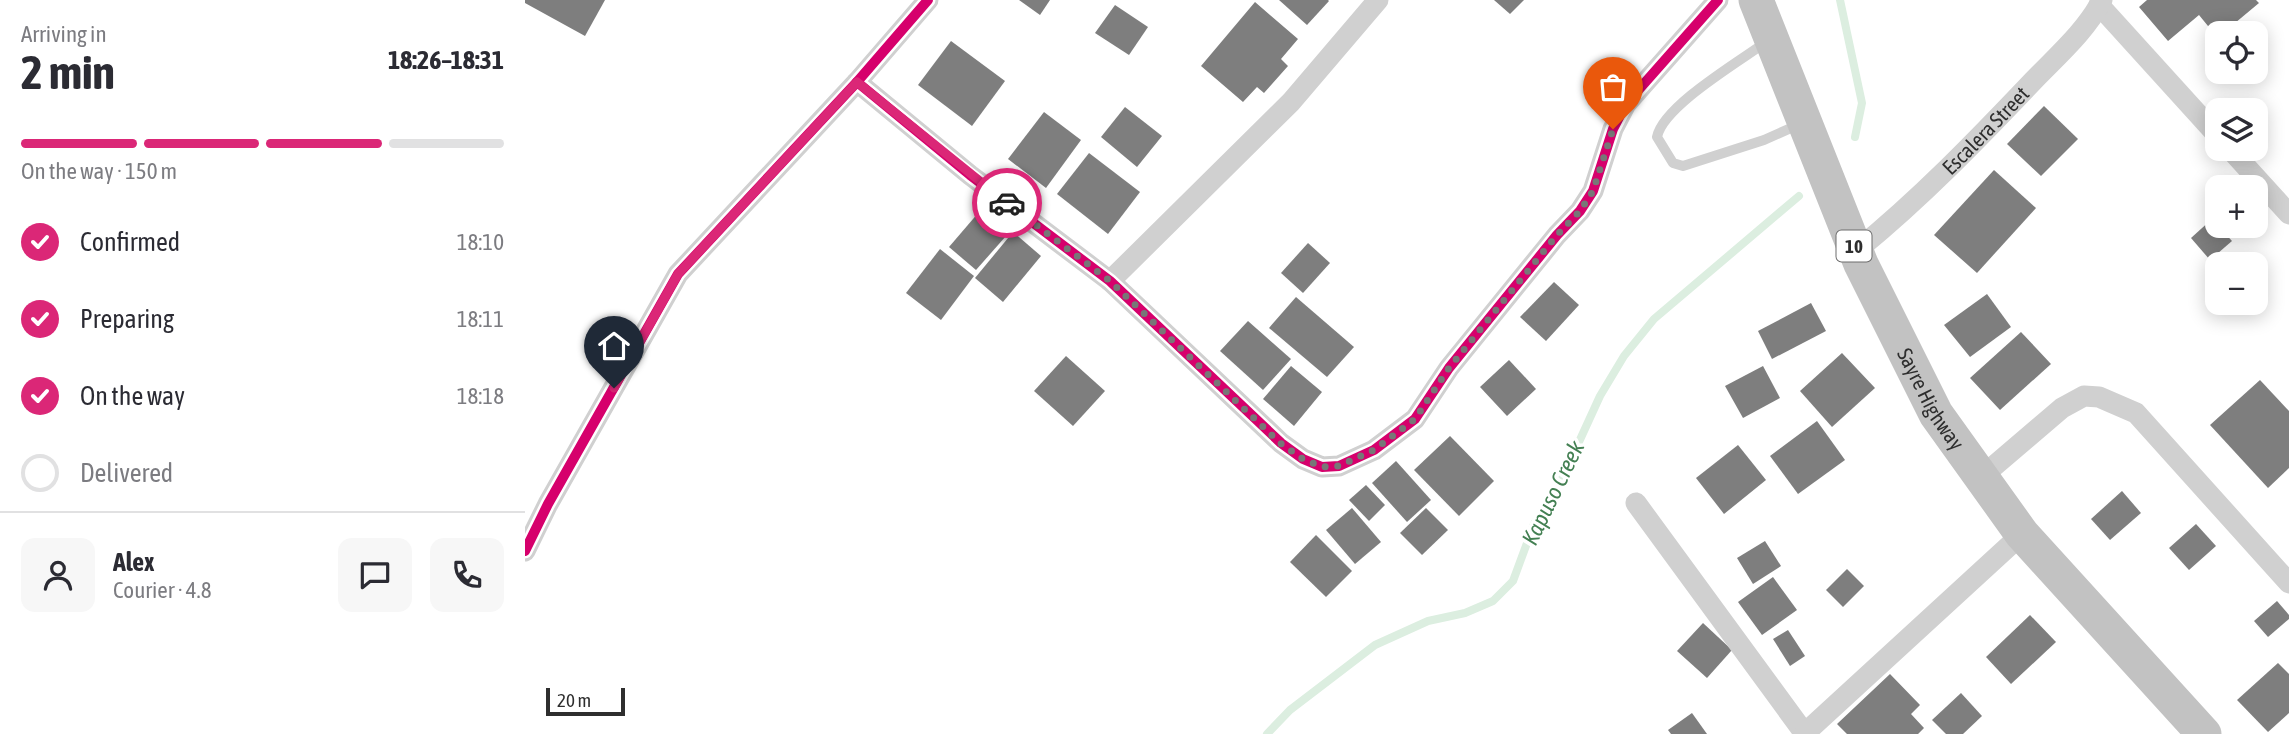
<!DOCTYPE html>
<html lang="en">
<head>
<meta charset="utf-8">
<style>
	body { margin:0; font-family:"Asap Condensed",sans-serif; background:#f7f7f7; color:#2b2b33; height:100vh; display:flex; flex-direction:column; font-size:26px; white-space:nowrap }
	* { box-sizing:border-box; margin:0 }
	p { font-size:23px; color:#7c7c81 }
	.icon { flex:none; width:38px; height:38px; fill:none; stroke:currentColor; stroke-width:2; stroke-linecap:round; stroke-linejoin:round }
	.map { position:relative; flex:1; overflow:hidden }
	.drawer { display:flex; flex-direction:column; background:#fff; width:525px }
	.drawer>* { flex:none }
	.tools { position:absolute; left:1680px; top:21px; display:grid; gap:14px }
	.tools a { display:grid; place-items:center; width:63px; height:63px; border-radius:14px; background:#fff; box-shadow:0 4px 18px #0003; font-size:35px }
	.scale { position:absolute; left:21px; bottom:18px; width:79px; box-sizing:border-box; padding-left:7px; border:4px solid #2e2e2e; border-top:0; font-size:19px; line-height:24px; white-space:nowrap; color:#2e2e2e; -webkit-text-stroke:5px #fff; paint-order:stroke }
	.pin { position:absolute; display:grid; place-items:center; width:60px; height:60px; color:#fff; margin:-72px -30px; border-radius:50% 50% 50% 0; rotate:-45deg; box-shadow:0 0 7px #0007 }
	.pin .icon { rotate:45deg }
	.courier { position:absolute; display:grid; place-items:center; width:70px; height:70px; margin:-35px; border:5px solid #db2777; border-radius:50%; background:#fff; color:#222; box-shadow:0 2px 9px #0007 }
	.head em { font-style:normal; font-weight:700 }
	.head div { display:flex; flex-direction:column-reverse }
	.head { display:flex; align-items:center; justify-content:space-between; height:119px; padding:0 21px }
	h1 { font-size:46px; font-weight:700; line-height:52px }
	.bar { display:grid; grid-template-columns:repeat(4,1fr); gap:10px 7px; align-content:center; height:84px; padding:0 21px }
	.bar i { height:9px; border-radius:5px; background:#e1e1e2 }
	.bar .current { background:#db2777 }
	.bar p { grid-column:span 4 }
	.line { display:flex; align-items:center; gap:18px; padding:0 21px; border-top:2px solid #e1e1e2 }
	.line div { flex:1 }
	.round { display:grid; place-items:center; flex:none; width:74px; height:74px; border-radius:14px; background:#f7f7f7 }
	ol { padding:0 21px; list-style:none }
	li { display:flex; align-items:center; gap:21px; height:77px }
	li p { margin-inline-start:auto }
	li .icon { padding:7px; border-radius:50%; background:#db2777; color:#fff; stroke-width:4 }
	li:last-child { color:#7c7c81 }
	li i { width:38px; height:38px; border:4px solid #e1e1e2; border-radius:50% }
	main { display:flex; flex:1; min-height:0 }
	.map>svg:first-child { display:block }
</style>
</head>
<body>
<main>
<section class="drawer">
<div class="head"><div><h1>2 min</h1><p>Arriving in</p></div><em>18:26–18:31</em></div>
<div class="bar"><i class="current"></i><i class="current"></i><i class="current"></i><i></i><p>On the way · 150 m</p></div>
<ol>
<li><svg class="icon" aria-label="check" viewBox="0 0 24 24"><path d="M5 12l5 5 9-10"/></svg>Confirmed<p>18:10</p></li>
<li><svg class="icon" aria-label="check" viewBox="0 0 24 24"><path d="M5 12l5 5 9-10"/></svg>Preparing<p>18:11</p></li>
<li><svg class="icon" aria-label="check" viewBox="0 0 24 24"><path d="M5 12l5 5 9-10"/></svg>On the way<p>18:18</p></li>
<li><i></i>Delivered</li>
</ol>
<div class="line" style="height:126px"><a class="round"><svg class="icon" aria-label="person" viewBox="0 0 24 24"><circle cx="12" cy="8" r="4"/><path d="M4 21q1-7 8-7t8 7"/></svg></a><div><b>Alex</b><p>Courier · 4.8</p></div><a class="round"><svg class="icon" aria-label="chat" viewBox="0 0 24 24"><path d="M4 5h16v11H9l-5 4z"/></svg></a><a class="round"><svg class="icon" aria-label="phone" viewBox="0 0 24 24"><path d="M5 4h4l2 5-3 2q2 4 5 5l2-3 5 2v4C11 20 4 13 5 4z"/></svg></a></div>
</section>
<div class="map">
<svg width="1764" height="734" viewBox="0 0 1764 734">
	<rect width="100%" height="100%" fill="#fff"/>
	<g fill="none" stroke-linecap="round" stroke-linejoin="round">
		<g stroke="#dceee0" stroke-width="8">
			<path d="M1315 0 1337 103 1330 137"/>
			<path d="M742 734 765 710 850 645 903 621 940 613 968 601 988 581 1009 524 1037 479 1075 396 1099 356 1129 319 1274 196"/>
		</g>
	</g>
	<g fill="#7e7e7e">
		<path d="M0 0H80L60 36 0 3Z"/>
		<path d="M494 0H525L515 15Z"/>
		<path d="M754 0H803L804 1 782 25Z"/>
		<path d="M969 0H999L985 14Z"/>
		<path d="M1622 0H1731L1734 3 1698 33H1692V37L1674 15 1643 41 1614 7Z"/>
		<path d="M730 2 773 39 756 59 763 66 739 93 732 87 718 102 676 66Z"/>
		<path d="M590 5 623 27 604 55 570 33Z"/>
		<path d="M426 41 480 81 447 126 393 85Z"/>
		<path d="M1519 106 1553 139 1516 176 1482 144Z"/>
		<path d="M600 107 637 136 612 167 576 137Z"/>
		<path d="M519 112 556 140 521 188 483 159Z"/>
		<path d="M564 153 615 192 583 234 532 194Z"/>
		<path d="M1469 170 1511 208 1452 273 1409 235Z"/>
		<path d="M454 212 481 236 451 270 424 247Z"/>
		<path d="M1687 219 1707 241 1685 260 1666 238Z"/>
		<path d="M488 232 516 256 478 302 450 278Z"/>
		<path d="M783 243 805 263 778 293 756 273Z"/>
		<path d="M415 249 449 276 416 320 381 293Z"/>
		<path d="M1029 282 1054 305 1021 341 995 317Z"/>
		<path d="M1462 294 1486 327 1445 357 1419 325Z"/>
		<path d="M771 297 829 347 802 377 744 328Z"/>
		<path d="M1286 303 1301 331 1247 359 1233 331Z"/>
		<path d="M723 321 766 359 738 390 695 351Z"/>
		<path d="M1496 332 1526 364 1475 410 1445 378Z"/>
		<path d="M1317 353 1350 388 1307 427 1275 391Z"/>
		<path d="M541 356 580 391 548 426 509 391Z"/>
		<path d="M984 360 1011 389 982 416 955 387Z"/>
		<path d="M766 366 797 392 769 426 738 399Z"/>
		<path d="M1238 366 1255 398 1218 418 1200 386Z"/>
		<path d="M1735 380 1764 411V468L1743 488 1685 425Z"/>
		<path d="M1292 421 1320 460 1273 494 1245 456Z"/>
		<path d="M925 436 969 481 934 516 889 470Z"/>
		<path d="M1213 445 1241 480 1199 514 1171 478Z"/>
		<path d="M871 461 906 500 882 522 847 483Z"/>
		<path d="M841 485 860 505 844 521 824 500Z"/>
		<path d="M1597 491 1616 513 1585 540 1566 519Z"/>
		<path d="M827 508 856 542 830 564 801 530Z"/>
		<path d="M901 508 923 530 897 555 875 533Z"/>
		<path d="M1671 524 1691 546 1664 570 1644 548Z"/>
		<path d="M791 535 827 571 801 597 765 562Z"/>
		<path d="M1240 541 1256 566 1228 584 1212 558Z"/>
		<path d="M1322 569 1339 586 1318 607 1301 590Z"/>
		<path d="M1248 577 1272 610 1237 635 1213 602Z"/>
		<path d="M1752 601 1764 615V619L1743 637 1729 621Z"/>
		<path d="M1505 615 1531 642 1486 684 1461 657Z"/>
		<path d="M1178 623 1207 650 1182 678 1152 651Z"/>
		<path d="M1263 630 1280 656 1265 666 1248 639Z"/>
		<path d="M1753 663 1764 674V713L1743 732 1712 700Z"/>
		<path d="M1365 674 1395 705 1386 714 1399 728 1393 734H1322L1312 724Z"/>
		<path d="M1436 693 1457 716 1438 734H1421L1407 720Z"/>
		<path d="M1167 713 1182 734H1146L1143 730Z"/>
	</g>
	<g fill="none" stroke-linecap="round" stroke-linejoin="round">
		<path stroke="#d0d0d0" stroke-width="10" d="M1241 42C1215 61 1138 106 1132 137L1148 163 1158 166 1239 140 1275 124"/>
		<g stroke="#d0d0d0" stroke-width="21">
			<path d="M1574 5 1692 135"/>
			<path d="M332 82 445 175 585 281 756 443 778 459 797 467 814 466 849 450 890 419 924 368 1032 235 1055 211 1068 191 1088 129 1101 104 1193 0"/>
			<path d="M1705 149 1764 214"/>
			<path id="s1" d="M1331 251C1395 199 1451 141 1508 81 1532 56 1561 31 1577 0"/>
			<path d="M585 281 766 102 853 0"/>
			<path d="M1455 478 1537 408 1559 396 1574 397 1611 413 1764 583"/>
			<path d="M1111 503 1280 734"/>
			<path d="M0 551 23 504 153 274 332 82 403 0"/>
			<path d="M1279 734 1497 534"/>
		</g>
		<path stroke="#c2c2c2" stroke-width="35" id="s2" d="M1231 0 1336 264 1411 414 1497 534 1679 734"/>
		<g stroke="#fff" stroke-width="15">
			<g id="cycleway">
				<path d="M332 82 445 175 585 281 756 443 778 459 797 467 814 466 849 450 890 419 924 368 1032 235 1055 211 1068 191 1088 129 1101 104 1193 0"/>
				<path d="M0 551 23 504 153 274 332 82 403 0"/>
			</g>
		</g>
		<use href="#cycleway" stroke="#d6006c" stroke-width="10"/>
	</g>
	<g fill="none" stroke-linecap="round" stroke-linejoin="round">
		<path stroke="#777" stroke-width="7" stroke-dasharray="0 12.6" d="M482 203 585 281 755 443 778 459 797 467 814 466 849 450 890 419 924 368 1032 235 1055 211 1068 191 1088 129"/>
		<path stroke="#db2777" stroke-width="9" d="M89 388 153 274 332 82 482 203"/>
	</g>
	<g text-anchor="middle" dominant-baseline="central" stroke-width="7" stroke-linejoin="round" paint-order="stroke">
		<rect fill="#fff" stroke="#6d6d6d" stroke-width="2" x="1311.5" y="230.5" width="35" height="31" rx="5"/>
		<g font-size="19" font-weight="bold" fill="#2e2e2e">
			<text x="1329" y="246">10</text>
		</g>
		<g font-size="21" fill="#2e2e2e" stroke="#fff">
			<text stroke="none"><textPath href="#s1" startOffset="177">Escalera Street</textPath></text>
			<text stroke="none"><textPath href="#s2" startOffset="436">Sayre Highway</textPath></text>
		</g>
		<g font-size="23" font-style="italic" fill="#448053" stroke="#fff">
			<text transform="translate(1028 493) rotate(-64)">Kapuso Creek</text>
		</g>
	</g>
</svg>
<div class="tools">
<a><svg class="icon" aria-label="locate" viewBox="0 0 24 24"><circle cx="12" cy="12" r="6"/><path d="M12 2v4M12 18v4M2 12h4M18 12h4"/></svg></a>
<a><svg class="icon" aria-label="layers" viewBox="0 0 24 24"><path d="M12 4l9 5-9 5-9-5zM3 14l9 5 9-5"/></svg></a>
<a>+</a>
<a>−</a>
</div>
<div class="scale">20 m</div>
<div class="pin" style="left:1088px;top:129px;background:#ea580c"><svg class="icon" aria-label="bag" viewBox="0 0 24 24"><path d="M5 8h14l-1 12H6zM9 8a3 3 0 0 1 6 0"/></svg></div>
<div class="pin" style="left:89px;top:388px;background:#1f2937"><svg class="icon" aria-label="home" viewBox="0 0 24 24"><path d="M3 11l9-7 9 7M6 9v11h12V9"/></svg></div>
<div class="courier" style="left:482px;top:203px"><svg class="icon" aria-label="car" viewBox="0 0 24 24"><path d="M5 17H2v-5l4-1 3-4h7l3 4 3 1v5h-3M9 17h6M6 11h13"/><circle cx="7" cy="17" r="2"/><circle cx="17" cy="17" r="2"/></svg></div>
</div>
</main>
</body>
</html>
